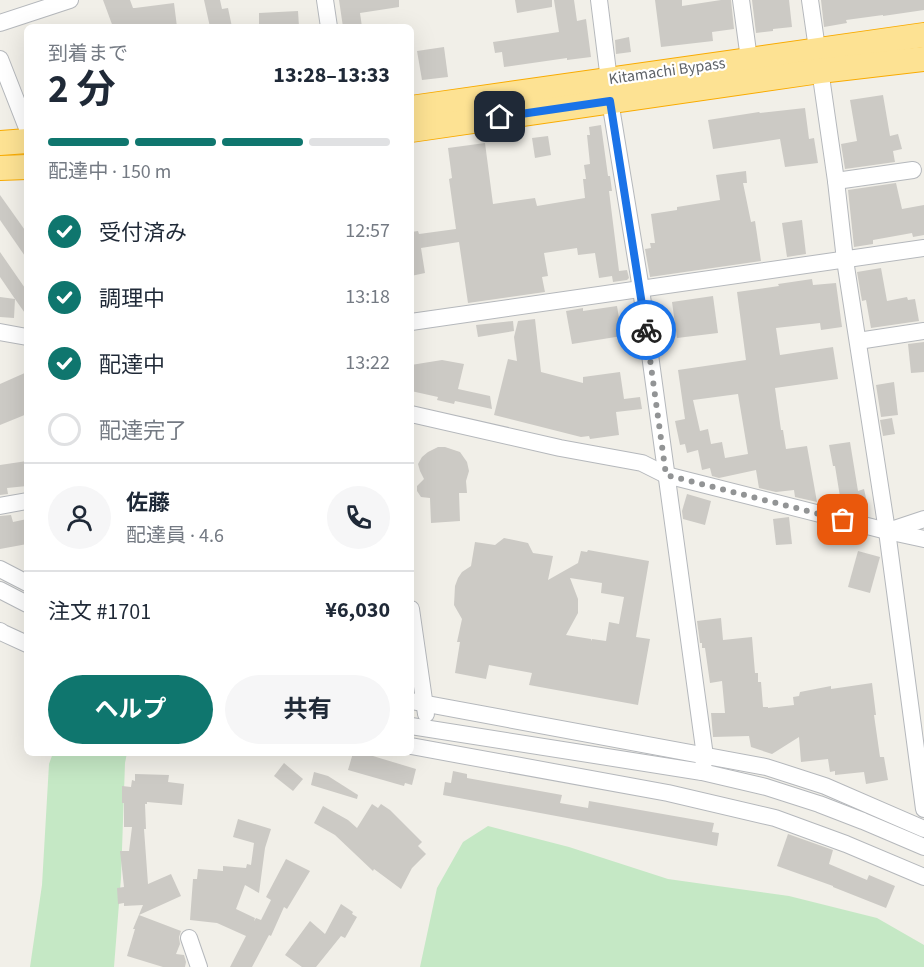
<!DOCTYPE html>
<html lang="ja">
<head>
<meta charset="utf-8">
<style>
	body { margin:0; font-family:"Source Sans 3","Noto Sans JP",sans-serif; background:#f6f6f7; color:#1f2937; height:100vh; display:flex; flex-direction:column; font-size:22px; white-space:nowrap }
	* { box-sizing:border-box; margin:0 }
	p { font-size:20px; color:#747a83 }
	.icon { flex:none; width:33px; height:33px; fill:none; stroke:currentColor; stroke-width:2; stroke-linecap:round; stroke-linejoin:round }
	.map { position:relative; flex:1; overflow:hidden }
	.side { position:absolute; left:24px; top:24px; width:390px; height:732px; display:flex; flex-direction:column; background:#fff; border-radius:9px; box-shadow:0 6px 24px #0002 }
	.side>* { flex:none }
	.pin { position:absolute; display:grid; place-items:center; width:51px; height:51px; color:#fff; margin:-26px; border-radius:12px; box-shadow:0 3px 9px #0006 }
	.courier { position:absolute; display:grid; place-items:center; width:60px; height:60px; margin:-30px; border:4px solid #1a73e8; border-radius:50%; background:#fff; color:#222; box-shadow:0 2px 8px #0007 }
	.head em { font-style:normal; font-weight:700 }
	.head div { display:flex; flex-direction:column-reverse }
	.head { display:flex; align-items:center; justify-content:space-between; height:102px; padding:0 24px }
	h1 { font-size:39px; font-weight:700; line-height:45px }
	.bar { display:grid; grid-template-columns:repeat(4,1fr); gap:9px 6px; align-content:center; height:72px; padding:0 24px }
	.bar i { height:8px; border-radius:4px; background:#e0e1e3 }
	.bar .current { background:#0f766e }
	.bar p { grid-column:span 4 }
	.line { display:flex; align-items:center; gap:15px; padding:0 24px; border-top:2px solid #e0e1e3 }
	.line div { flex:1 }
	.round { display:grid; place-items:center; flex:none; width:63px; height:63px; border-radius:32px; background:#f6f6f7 }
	ol { padding:0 24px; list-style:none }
	li { display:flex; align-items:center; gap:18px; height:66px }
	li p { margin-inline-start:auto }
	li .icon { padding:6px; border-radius:50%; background:#0f766e; color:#fff; stroke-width:4 }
	li:last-child { color:#747a83 }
	li i { width:33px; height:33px; border:3px solid #e0e1e3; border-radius:50% }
	.button { display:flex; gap:12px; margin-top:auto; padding:12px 24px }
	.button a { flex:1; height:69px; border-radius:36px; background:#0f766e; color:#fff; font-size:24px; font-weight:700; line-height:69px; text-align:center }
	.button a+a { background:#f6f6f7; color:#1f2937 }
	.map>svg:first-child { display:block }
</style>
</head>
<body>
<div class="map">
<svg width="924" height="967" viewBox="0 0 924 967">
	<rect width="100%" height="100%" fill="#f1efe8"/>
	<g fill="#c5e8c5">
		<path d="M53 753H127L125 763 121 878 114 967H30L42 885 49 764Z"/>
		<path d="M488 826 569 847 668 879 789 896 877 918 924 945V967H420L437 888 463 842Z"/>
	</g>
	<g fill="#cccac5" fill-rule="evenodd">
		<path d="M103 0H130L133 8H135L174 3 177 27H113Z"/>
		<path d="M204 0H220L222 9 228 8 232 27H210Z"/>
		<path d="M339 0H399V7L360 13 362 27H343Z"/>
		<path d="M515 0H552V7L517 13Z"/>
		<path d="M554 0H574L577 21 586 19 591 57 567 60V58L504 67 502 52 495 53 493 42 559 32Z"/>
		<path d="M655 0H682V6L721 0H731L734 29 712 32 713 41 661 47Z"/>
		<path d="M752 0H789L792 27 773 29V31L756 33Z"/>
		<path d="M821 0H924V10L883 16V15L846 20 847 23 824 27Z"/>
		<path d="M298 11 299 27H259V13Z"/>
		<path d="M629 37 631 52 616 54 615 40Z"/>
		<path d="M444 47 448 77 422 80 417 51Z"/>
		<path d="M883 95 890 136 898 134 902 149 893 151 895 162 845 169 841 144 857 141 850 100Z"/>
		<path d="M805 108 809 139 814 138 818 163 785 167 780 139 713 149 708 120 759 112 760 113Z"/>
		<path d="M601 125 608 176H610L612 191H609L619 271 627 270 629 278 627 280 613 282 612 276 599 278 595 253 578 255 577 248 544 253 548 276 542 277 545 292 468 303 459 242 421 248 425 273 411 276V232L418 231 419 234 456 229 449 179 452 178 448 148 485 143 493 204 535 198 537 206 585 198 583 179H586L584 165 590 164 587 135H590L589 127Z"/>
		<path d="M548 136 551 155 535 158 532 138Z"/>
		<path d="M746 171 747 183H743L751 222 755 221 761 261 650 277 645 249 651 248 650 243H655L651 214 677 210V207L720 200 716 175Z"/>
		<path d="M896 183 902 209 924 205V235L913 237 912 233 873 240V244L854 247 848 190Z"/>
		<path d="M0 195 27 233V259L0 220Z"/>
		<path d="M802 220 806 254 787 257 782 223Z"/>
		<path d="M0 252 27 291V316L15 299 14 318 0 317V297L15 299 0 277Z"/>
		<path d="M881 268 887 301 907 297 908 300 915 299 919 321 871 328 866 300 862 301 857 272Z"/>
		<path d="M812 279 813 285 836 283 842 327 821 330 820 323 776 328 780 355 833 347 838 379 775 388 781 430H783L786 449 807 446 817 502 795 497 794 490 776 492 759 488 756 470 719 478 712 476 710 468 702 470 698 450 687 453 685 444 680 445 675 421 685 419 678 370 746 360 737 292 779 286 778 284ZM738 394 748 454 725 458 722 442 711 444 708 429 700 431 693 400Z"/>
		<path d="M713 296 718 333 677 338 672 302Z"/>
		<path d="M617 306 622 336 572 344 566 311 583 308V311Z"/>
		<path d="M535 319 541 372 583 383V377L620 372 624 399 640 397 642 409 616 412 619 435 590 439 589 436 581 437 494 415 508 359 517 361 514 337 518 321Z"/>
		<path d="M513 321 514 331 478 337 476 325Z"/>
		<path d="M924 342V372L911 373 908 344Z"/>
		<path d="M442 360 464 364 458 389 490 396 492 409 455 401 454 404 437 400 438 397 411 391V365Z"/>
		<path d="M27 372V414L0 425V384Z"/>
		<path d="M894 382 898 415 881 417 876 385Z"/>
		<path d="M892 418 895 434 883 436 880 420Z"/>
		<path d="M850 442 858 491 864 489 868 507 850 511 842 509 835 466H833L829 445Z"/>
		<path d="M445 447 460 452 467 462 469 471 466 481 467 493H459L460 521 431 523 430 498 421 497 417 491V486L424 479 420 471 418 464 422 457 428 452 438 447Z"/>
		<path d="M27 461V486L7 488 8 494 0 495V465Z"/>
		<path d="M687 494 711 501 705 525 683 519 682 511Z"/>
		<path d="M11 515 13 522 27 519V544L0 549V516Z"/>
		<path d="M789 517 792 544 776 545 773 519Z"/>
		<path d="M504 538 528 543 533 553 553 556 548 580 578 563 581 551 587 552 588 550 649 561 636 637 650 639 638 705 529 685 532 673 489 665 486 679 455 673 460 642H457L462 619 454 605 455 586 458 578 462 572 471 566 475 542 495 545ZM570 578 602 583 601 593 624 597 619 624 609 622 606 641 592 639V641L591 639 566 635 578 613V599Z"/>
		<path d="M858 551 880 557 870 593 848 587Z"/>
		<path d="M721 618 723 640 752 637 755 673H758V682H761L763 707H768V708L794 705 793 697 799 696 800 692 831 686V689L872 683 876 715H874L880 757H884L888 780 866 784 864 772 835 775V771L830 772 828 759 801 762 799 737 772 754 751 747 749 736 713 737 711 713H725L722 681 710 683 705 648H702V643H700L697 621Z"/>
		<path d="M353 753H363L416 769 412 785 405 783 404 786 348 770Z"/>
		<path d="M284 763 303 779 293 791 274 776Z"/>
		<path d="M453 771 467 774V778L562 795 560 803 588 808 589 801 714 823 712 832 719 833 717 846 443 795 445 782 451 783Z"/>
		<path d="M314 772 328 776 358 795 357 799 311 785Z"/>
		<path d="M135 774 169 775 168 782 184 784 182 805 147 802V804H145L146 829H144L148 884 171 874 181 896 139 915 181 931 179 937 180 944 176 954 184 955 186 962 185 967H163L127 956 135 929H133L143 905 124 906V903L118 904 117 888 124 887 120 851H129L132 827H124V803H122V786L131 787 132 780 135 781Z"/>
		<path d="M372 804 378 808 381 804 390 810 422 842 418 846 426 854 412 868 401 889 374 869 373 871 335 835 314 823 323 806 348 820 357 828Z"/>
		<path d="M238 819 271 829 265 848 259 893 245 885 236 909 255 918 254 921 256 918 261 920 271 900 266 897 286 859 310 871 287 909 284 907 271 936 269 935 252 967H230L246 936 217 923 190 920 193 879H197L198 869 223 871V866L246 868 247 864 251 865 254 843 233 837Z"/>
		<path d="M788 834 833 850 829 864 867 880 869 875 895 886 886 908 833 887V886L777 866Z"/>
		<path d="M341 904 353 912 352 914 357 917 345 938 341 936 316 967H302L285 955 310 921 325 934Z"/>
	</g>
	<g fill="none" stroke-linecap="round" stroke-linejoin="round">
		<g stroke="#b5b8bc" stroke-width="18">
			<g id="minor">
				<path d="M325 0 329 27"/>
				<path d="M599 0 609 80"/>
				<path d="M741 0 749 59"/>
				<path d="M810 0 836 181 845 260 887 531 924 809"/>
				<path d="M0 23 70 0"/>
				<path d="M0 59 27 128"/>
				<path d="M610 101 641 289 705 756 702 772"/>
				<path d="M836 181 913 170"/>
				<path d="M411 322 924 248"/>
				<path d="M0 332 27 337"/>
				<path d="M858 341 924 331"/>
				<path d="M411 414 560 448 642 463 666 475 887 531 924 539"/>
				<path d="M0 506 27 501"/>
				<path d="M888 531 924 519"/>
				<path d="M0 569 27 583"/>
				<path d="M0 590 27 604"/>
				<path d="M411 609 426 714"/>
				<path d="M0 631 3 633 27 644"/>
				<path d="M411 701 766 767 825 786 924 829"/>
				<path d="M411 726 702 772 766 787 819 804 863 821 924 847"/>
				<path d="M411 746 668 793 775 818 846 844 924 877"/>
				<path d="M189 938 199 967"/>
			</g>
		</g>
		<g stroke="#f9ab00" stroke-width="26">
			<g id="highway">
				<path d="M411 108 924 35"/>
				<path d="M411 130 820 71 924 59"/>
				<path d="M0 143 27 141"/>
				<path d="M0 168 27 167"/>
			</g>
		</g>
		<use href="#minor" stroke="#fff" stroke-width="16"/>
		<use href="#highway" stroke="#fde293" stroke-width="24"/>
	</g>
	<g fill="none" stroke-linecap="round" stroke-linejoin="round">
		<path stroke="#929495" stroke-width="6" stroke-dasharray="0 10.8" d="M646 330 666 475 843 520"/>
		<path stroke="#1a73e8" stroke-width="8" d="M500 117 610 101 646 330"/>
	</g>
	<g text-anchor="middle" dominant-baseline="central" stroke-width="4.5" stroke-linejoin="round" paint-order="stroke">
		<g font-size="16" fill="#5f6368" stroke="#fff">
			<text transform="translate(667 71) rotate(-8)">Kitamachi Bypass</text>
		</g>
	</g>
</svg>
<div class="pin" style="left:843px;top:520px;background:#ea580c"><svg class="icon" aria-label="bag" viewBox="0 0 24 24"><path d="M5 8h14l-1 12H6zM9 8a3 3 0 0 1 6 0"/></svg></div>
<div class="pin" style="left:500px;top:117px;background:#1f2937"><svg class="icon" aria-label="home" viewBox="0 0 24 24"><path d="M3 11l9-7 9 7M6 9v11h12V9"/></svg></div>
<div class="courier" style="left:646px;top:330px"><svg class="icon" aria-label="bike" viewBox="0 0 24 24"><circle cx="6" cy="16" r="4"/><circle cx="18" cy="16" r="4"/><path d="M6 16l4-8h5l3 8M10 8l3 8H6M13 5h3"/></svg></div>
<section class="side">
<div class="head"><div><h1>2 分</h1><p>到着まで</p></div><em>13:28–13:33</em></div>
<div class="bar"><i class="current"></i><i class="current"></i><i class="current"></i><i></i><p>配達中 · 150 m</p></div>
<ol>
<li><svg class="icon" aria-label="check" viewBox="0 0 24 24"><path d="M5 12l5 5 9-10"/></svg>受付済み<p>12:57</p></li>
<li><svg class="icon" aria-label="check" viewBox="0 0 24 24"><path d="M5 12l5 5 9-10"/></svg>調理中<p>13:18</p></li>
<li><svg class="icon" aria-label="check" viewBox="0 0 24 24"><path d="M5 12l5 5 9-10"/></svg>配達中<p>13:22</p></li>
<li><i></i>配達完了</li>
</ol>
<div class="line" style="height:108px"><a class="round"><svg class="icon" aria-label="person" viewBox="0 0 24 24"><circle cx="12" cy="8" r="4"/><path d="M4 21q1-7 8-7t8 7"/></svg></a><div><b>佐藤</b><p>配達員 · 4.6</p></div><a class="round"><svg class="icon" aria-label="phone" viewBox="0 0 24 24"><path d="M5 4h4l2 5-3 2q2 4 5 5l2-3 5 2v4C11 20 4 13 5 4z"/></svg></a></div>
<div class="line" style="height:78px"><div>注文 #1701</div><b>¥6,030</b></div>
<div class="button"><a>ヘルプ</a><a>共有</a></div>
</section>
</div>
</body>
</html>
